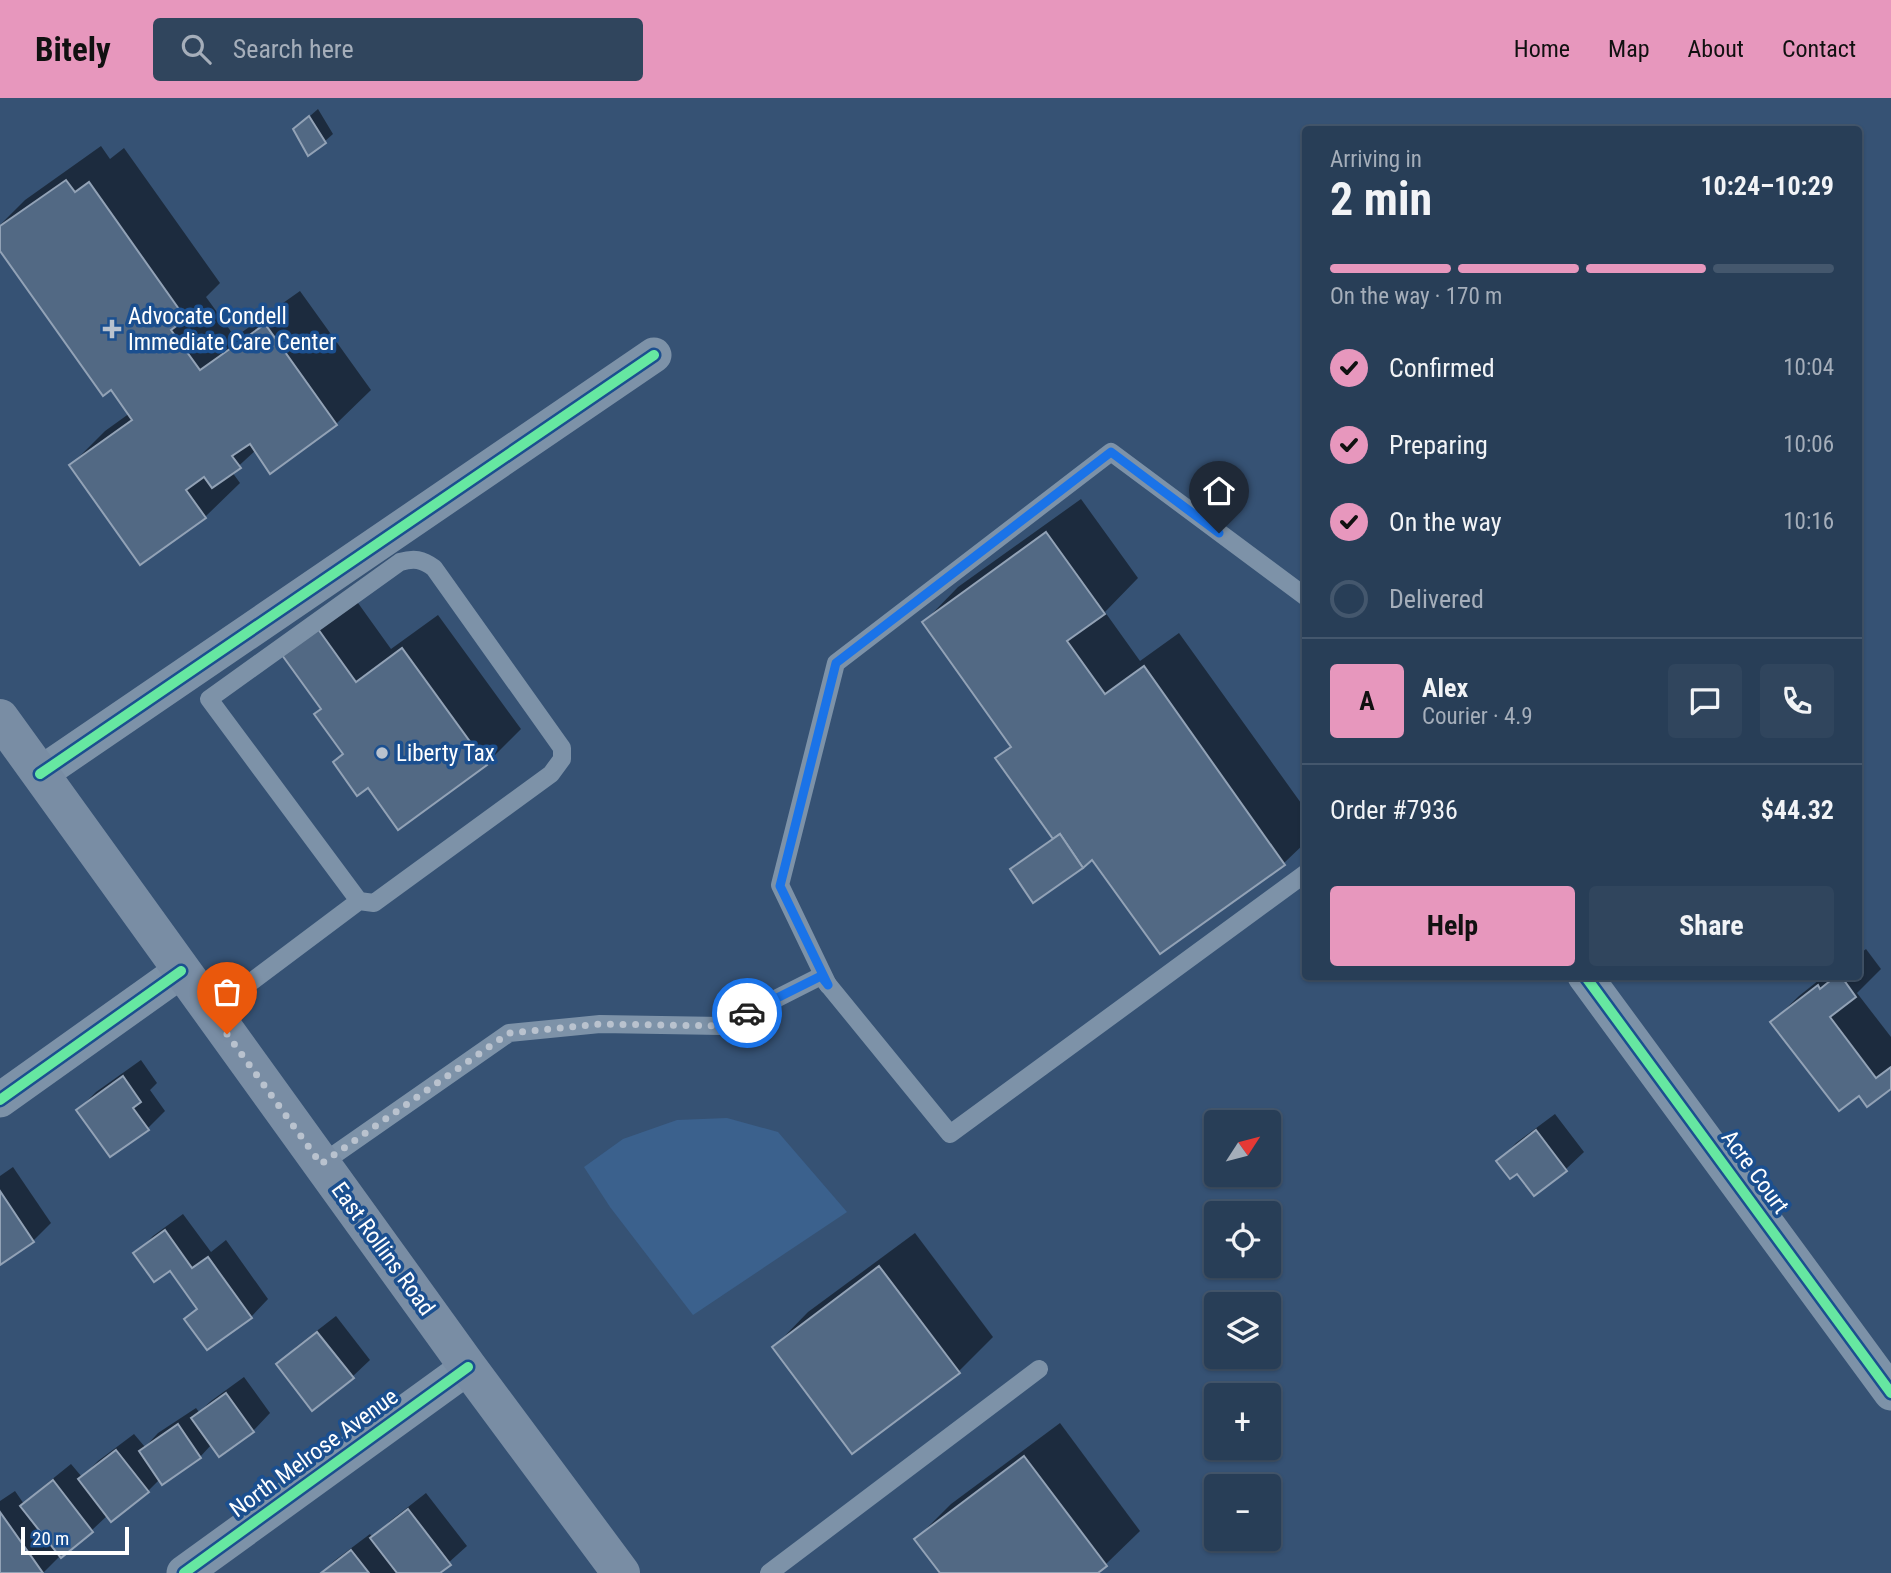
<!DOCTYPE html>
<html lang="en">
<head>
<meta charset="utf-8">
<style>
	body { margin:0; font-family:"Roboto Condensed",sans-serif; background:#30455d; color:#f1f3f6; height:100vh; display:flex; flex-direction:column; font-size:26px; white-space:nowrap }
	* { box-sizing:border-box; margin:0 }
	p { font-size:23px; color:#a5aeba }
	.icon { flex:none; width:38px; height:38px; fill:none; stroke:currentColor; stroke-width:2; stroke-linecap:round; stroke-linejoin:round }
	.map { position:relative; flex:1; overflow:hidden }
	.side { position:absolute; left:1302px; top:28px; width:560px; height:854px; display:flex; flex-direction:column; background:#283e57; border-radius:7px; box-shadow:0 2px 5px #0004,0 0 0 2px #44576d }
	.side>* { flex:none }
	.needle { width:46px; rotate:54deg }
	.controls { position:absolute; left:1204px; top:1012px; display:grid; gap:14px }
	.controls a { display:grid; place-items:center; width:77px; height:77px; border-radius:7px; background:#283e57; box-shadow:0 2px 5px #0004,0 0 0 2px #44576d; font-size:35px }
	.scale { position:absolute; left:21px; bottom:18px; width:108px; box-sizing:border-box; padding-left:7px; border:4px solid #fff; border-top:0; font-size:19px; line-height:24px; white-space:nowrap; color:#fff; -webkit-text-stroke:5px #1b4f8f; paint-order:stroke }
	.pin { position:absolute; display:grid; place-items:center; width:60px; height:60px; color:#fff; margin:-72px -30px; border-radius:50% 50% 50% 0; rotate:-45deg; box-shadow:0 0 7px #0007 }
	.pin .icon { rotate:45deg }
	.courier { position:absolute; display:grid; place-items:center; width:70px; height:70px; margin:-35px; border:5px solid #1a73e8; border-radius:50%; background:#fff; color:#222; box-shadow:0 2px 9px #0007 }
	.overview em { font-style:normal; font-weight:700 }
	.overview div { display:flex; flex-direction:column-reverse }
	.overview { display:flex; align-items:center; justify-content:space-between; height:119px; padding:0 28px }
	h1 { font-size:46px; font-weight:700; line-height:52px }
	.bar { display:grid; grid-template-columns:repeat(4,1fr); gap:10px 7px; align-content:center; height:84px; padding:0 28px }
	.bar i { height:9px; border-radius:5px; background:#44576d }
	.bar .active { background:#e797bd }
	.bar p { grid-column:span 4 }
	.line { display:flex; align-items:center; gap:18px; padding:0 28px; border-top:2px solid #44576d }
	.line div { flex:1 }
	.round { display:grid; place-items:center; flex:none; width:74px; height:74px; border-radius:7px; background:#30455d }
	ol { padding:0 28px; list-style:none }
	li { display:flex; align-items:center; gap:21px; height:77px }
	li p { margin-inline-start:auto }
	li .icon { padding:7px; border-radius:50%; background:#e797bd; color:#111; stroke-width:4 }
	li:last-child { color:#a5aeba }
	li i { width:38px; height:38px; border:4px solid #44576d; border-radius:50% }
	.cta { display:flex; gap:14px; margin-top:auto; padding:14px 28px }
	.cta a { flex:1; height:80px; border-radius:7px; background:#e797bd; color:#111; font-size:28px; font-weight:700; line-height:80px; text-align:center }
	.cta a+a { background:#30455d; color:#f1f3f6 }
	header { display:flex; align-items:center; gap:42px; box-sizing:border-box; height:98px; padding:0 35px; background:#e797bd; color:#111 }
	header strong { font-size:33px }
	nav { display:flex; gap:38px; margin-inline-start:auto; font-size:24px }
	.search { width:490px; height:63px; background:#30455d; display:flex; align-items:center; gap:18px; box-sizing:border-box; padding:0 24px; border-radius:7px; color:#a5aeba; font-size:26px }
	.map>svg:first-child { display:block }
</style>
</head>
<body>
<header>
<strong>Bitely</strong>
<div class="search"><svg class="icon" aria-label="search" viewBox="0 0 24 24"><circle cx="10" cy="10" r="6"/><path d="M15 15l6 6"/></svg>Search here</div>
<nav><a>Home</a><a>Map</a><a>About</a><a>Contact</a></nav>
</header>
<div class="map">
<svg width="1891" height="1475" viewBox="0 0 1891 1475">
	<rect width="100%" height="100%" fill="#365274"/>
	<path fill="#3b618d" d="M727 1020 778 1034 847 1114 693 1217 610 1109 584 1069 623 1041 677 1022Z"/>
	<g fill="#0007">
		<path d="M318 11 333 36 324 44 295 31Z"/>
		<path d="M101 48 110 61 124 50 220 185 206 199 235 239 300 193 371 292 336 326 256 352 232 374 240 385 205 419 71 367 105 333 130 315 0 150V127L25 102Z"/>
		<path d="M1081 401 1138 480 1105 514 1140 563 1179 535 1306 712V744L1284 765 1160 854 1092 760 1012 771 1020 763 1054 739 998 660 1012 647 924 524 958 489Z"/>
		<path d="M353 498 391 551 438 517 521 631 486 666 399 729 369 688 335 664 344 655 323 611 319 523Z"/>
		<path d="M1866 851 1881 871 1857 895 1891 939V989L1859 996 1772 924 1799 898 1824 878H1858V857Z"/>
		<path d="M141 962 157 985 150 992 165 1013 148 1030 111 1057 78 1012 96 994Z"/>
		<path d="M1555 1016 1584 1054 1566 1071 1535 1095 1517 1073 1499 1063 1516 1045Z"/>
		<path d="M13 1069 51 1125 33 1143 0 1165V1078Z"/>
		<path d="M183 1116 211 1154 226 1142 268 1201 251 1219 186 1221 198 1209 171 1171 136 1156 153 1138Z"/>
		<path d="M915 1135 993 1239 958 1274 774 1249 808 1214Z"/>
		<path d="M336 1218 370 1262 352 1279 278 1267 296 1249Z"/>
		<path d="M244 1279 270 1315 253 1333 212 1346 200 1359 160 1381 148 1393 108 1417 92 1432 61 1457 43 1475H0V1403L15 1393 24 1406 40 1391 71 1366 82 1379 98 1363 134 1336 145 1349 158 1335 196 1310 199 1314 211 1303Z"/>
		<path d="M1060 1325 1140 1433 1105 1467 1095 1475H942L916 1441 951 1406Z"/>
		<path d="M426 1395 467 1448 437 1475H322L334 1463 370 1436 373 1440 390 1423Z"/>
	</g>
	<g fill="#526984" stroke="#92a2b6" stroke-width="2">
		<path d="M309 18 326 45 308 58 293 31Z"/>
		<path d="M66 82 75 94 89 84 186 221 171 232 200 272 265 226 337 327 270 376 250 346 232 358 241 370 212 390 204 379 186 392 206 420 140 467 69 367 132 322 111 292 103 298 0 153V128Z"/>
		<path d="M1046 434 1105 516 1067 543 1105 596 1144 568 1285 767 1160 856 1092 762 1083 770 1060 736 1053 741 995 660 1011 649 922 524Z"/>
		<path d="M318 531 356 584 402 550 487 667 398 732 368 690 357 698 333 664 343 656 314 616 321 611 282 557Z"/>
		<path d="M1060 736 1083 770 1033 805 1010 771Z"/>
		<path d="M1836 878H1841L1856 899 1830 919 1876 980 1891 969V991L1867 1009 1859 998 1839 1013 1770 924 1818 887 1820 891Z"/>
		<path d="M123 978 141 1004 133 1010 149 1032 110 1059 76 1012Z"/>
		<path d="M1536 1032 1567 1073 1534 1098 1517 1076 1510 1081 1496 1063Z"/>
		<path d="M0 1093 34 1144 0 1167Z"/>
		<path d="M165 1132 192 1170 208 1159 252 1220 207 1252 184 1221 197 1211 170 1173 154 1184 133 1155Z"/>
		<path d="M879 1168 960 1275 852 1356 772 1249Z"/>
		<path d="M317 1234 354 1280 312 1313 276 1266Z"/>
		<path d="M226 1295 254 1334 219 1359 191 1320Z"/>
		<path d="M178 1326 201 1360 162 1387 139 1353Z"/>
		<path d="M116 1352 149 1394 111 1424 78 1381Z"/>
		<path d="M1024 1358 1107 1468 1098 1475H940L914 1441Z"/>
		<path d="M53 1382 93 1434 61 1460 20 1408Z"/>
		<path d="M408 1411 451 1467 440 1475H397L370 1440Z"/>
		<path d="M0 1414 43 1475H0Z"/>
		<path d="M351 1452 369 1475H321Z"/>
	</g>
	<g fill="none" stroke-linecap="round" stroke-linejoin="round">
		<g stroke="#7d92a8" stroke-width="18">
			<path d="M828 887 780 787 836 565 1111 354 1306 499"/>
			<path d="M211 914 359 803 209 601 400 464C414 460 422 461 434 470L562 650V661L551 676 374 805 359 803"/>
			<path d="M321 1066 509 935 600 926 722 928 821 878 950 1036 1306 775"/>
			<path d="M769 1475 1039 1271"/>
		</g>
		<g stroke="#7d92a8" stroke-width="35">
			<path d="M40 676 654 257"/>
			<path d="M1585 878 1891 1295"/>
			<path d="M0 1002 181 873"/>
			<path d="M184 1475 468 1269"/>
		</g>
		<path stroke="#798da4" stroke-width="38" d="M0 620 468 1269 621 1475"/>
		<g stroke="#1b4f8f" stroke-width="15">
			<g id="cycleway">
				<path d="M40 676 654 257"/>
				<path d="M1585 878 1891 1295"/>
				<path d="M0 1002 181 873"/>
				<path d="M184 1475 468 1269"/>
			</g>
		</g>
		<use href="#cycleway" stroke="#66e7a1" stroke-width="10"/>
	</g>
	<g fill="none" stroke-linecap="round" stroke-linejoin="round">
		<path stroke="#b9c2ce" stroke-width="7" stroke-dasharray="0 12.6" d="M227 936 321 1066 509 935 600 926 722 928 747 915"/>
		<path stroke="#1a73e8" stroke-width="9" d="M747 915 821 878 828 887 780 788 836 565 1111 354 1219 435"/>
	</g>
	<g fill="#b9c2ce" stroke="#1b4f8f" stroke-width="2.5">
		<path d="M108.5 220.5h7v7h7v7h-7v7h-7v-7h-7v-7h7z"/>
		<circle cx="382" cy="655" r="7"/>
	</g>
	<g text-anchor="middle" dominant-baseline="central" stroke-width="7" stroke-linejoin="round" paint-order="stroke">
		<g font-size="23" fill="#fff" stroke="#1b4f8f" text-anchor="start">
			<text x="128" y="218">Advocate Condell<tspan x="128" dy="26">Immediate Care Center</tspan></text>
			<text x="396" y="655">Liberty Tax</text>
		</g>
		<g font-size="23" fill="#fff" stroke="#1b4f8f">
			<text transform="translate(1755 1074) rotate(54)">Acre Court</text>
			<text transform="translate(383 1151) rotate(54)">East Rollins Road</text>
			<text transform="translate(314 1355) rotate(-36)">North Melrose Avenue</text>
		</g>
	</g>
</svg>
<div class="controls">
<a><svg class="needle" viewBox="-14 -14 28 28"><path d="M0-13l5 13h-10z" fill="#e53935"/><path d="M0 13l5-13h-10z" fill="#a5aeba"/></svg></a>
<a><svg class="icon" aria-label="locate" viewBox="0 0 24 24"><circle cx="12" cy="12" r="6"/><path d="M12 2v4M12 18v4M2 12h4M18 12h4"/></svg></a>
<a><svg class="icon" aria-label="layers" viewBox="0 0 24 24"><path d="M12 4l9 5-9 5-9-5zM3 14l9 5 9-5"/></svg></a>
<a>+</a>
<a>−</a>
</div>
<div class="scale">20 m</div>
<div class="pin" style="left:227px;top:936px;background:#ea580c"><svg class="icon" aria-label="bag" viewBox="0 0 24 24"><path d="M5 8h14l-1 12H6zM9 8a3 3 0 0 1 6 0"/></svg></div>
<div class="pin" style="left:1219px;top:435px;background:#1f2937"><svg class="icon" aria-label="home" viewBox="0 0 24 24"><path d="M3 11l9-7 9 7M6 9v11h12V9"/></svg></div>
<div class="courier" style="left:747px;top:915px"><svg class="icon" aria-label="car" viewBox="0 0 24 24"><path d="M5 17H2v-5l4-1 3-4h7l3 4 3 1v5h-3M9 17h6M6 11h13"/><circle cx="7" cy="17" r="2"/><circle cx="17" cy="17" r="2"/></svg></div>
<section class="side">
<div class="overview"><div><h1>2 min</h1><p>Arriving in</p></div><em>10:24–10:29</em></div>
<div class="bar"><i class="active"></i><i class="active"></i><i class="active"></i><i></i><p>On the way · 170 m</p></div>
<ol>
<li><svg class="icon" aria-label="check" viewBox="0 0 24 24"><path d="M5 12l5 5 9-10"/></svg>Confirmed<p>10:04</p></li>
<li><svg class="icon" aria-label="check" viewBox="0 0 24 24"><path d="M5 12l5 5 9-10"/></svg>Preparing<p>10:06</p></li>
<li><svg class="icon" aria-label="check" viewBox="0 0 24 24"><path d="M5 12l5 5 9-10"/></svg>On the way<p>10:16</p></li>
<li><i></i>Delivered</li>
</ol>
<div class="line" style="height:126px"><b class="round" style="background:#e797bd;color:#111">A</b><div><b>Alex</b><p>Courier · 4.9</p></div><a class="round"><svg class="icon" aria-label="chat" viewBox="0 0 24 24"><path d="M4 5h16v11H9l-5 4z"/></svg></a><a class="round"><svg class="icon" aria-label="phone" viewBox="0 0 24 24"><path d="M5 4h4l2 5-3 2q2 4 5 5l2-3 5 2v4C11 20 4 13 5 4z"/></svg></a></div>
<div class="line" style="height:91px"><div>Order #7936</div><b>$44.32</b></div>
<div class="cta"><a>Help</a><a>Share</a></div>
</section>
</div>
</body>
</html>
